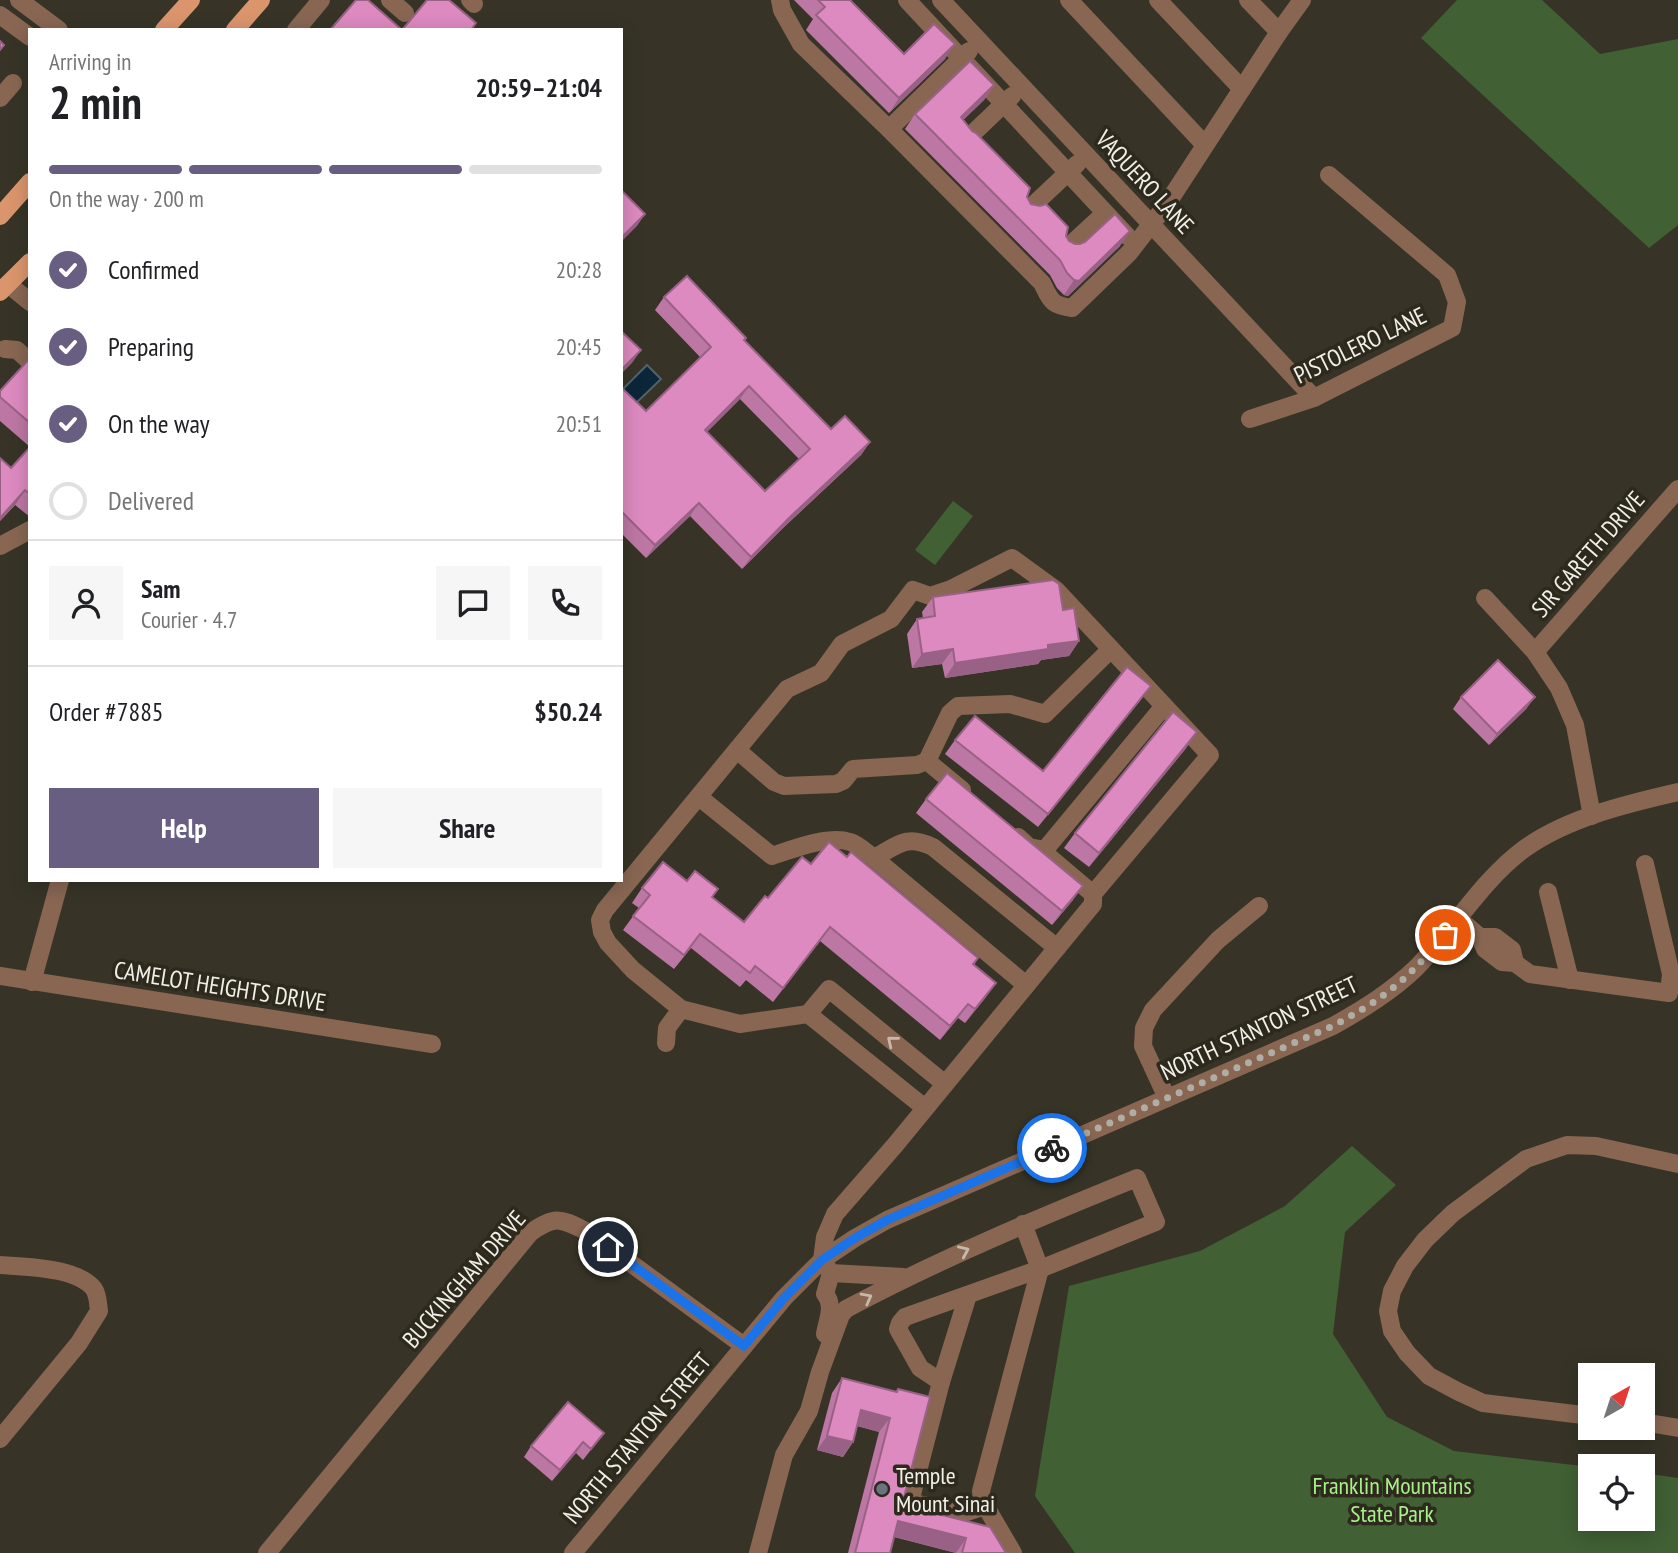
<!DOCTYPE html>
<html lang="en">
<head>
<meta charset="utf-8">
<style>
	body { margin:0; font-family:"PT Sans Narrow",sans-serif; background:#f6f6f6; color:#202124; height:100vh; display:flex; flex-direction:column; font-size:26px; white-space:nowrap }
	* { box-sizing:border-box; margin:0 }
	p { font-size:23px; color:#757577 }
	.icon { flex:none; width:38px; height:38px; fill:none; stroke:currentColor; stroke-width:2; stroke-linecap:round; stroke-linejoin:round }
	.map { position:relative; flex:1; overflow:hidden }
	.sheet { position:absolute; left:28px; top:28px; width:595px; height:854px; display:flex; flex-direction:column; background:#fff; border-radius:0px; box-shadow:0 4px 18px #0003 }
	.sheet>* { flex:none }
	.needle { width:46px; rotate:39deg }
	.buttons { position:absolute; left:1578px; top:1363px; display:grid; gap:14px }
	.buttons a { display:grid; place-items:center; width:77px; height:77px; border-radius:0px; background:#fff; box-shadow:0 4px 18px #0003; font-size:35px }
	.pin { position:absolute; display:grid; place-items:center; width:60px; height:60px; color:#fff; margin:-30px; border:4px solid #fff; border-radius:50%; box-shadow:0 2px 7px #0007 }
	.courier { position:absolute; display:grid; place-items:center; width:70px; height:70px; margin:-35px; border:5px solid #1a73e8; border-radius:50%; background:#fff; color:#222; box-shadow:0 2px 9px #0007 }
	.summary em { font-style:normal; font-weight:600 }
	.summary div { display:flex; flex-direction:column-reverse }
	.summary { display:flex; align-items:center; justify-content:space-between; height:119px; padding:0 21px }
	h1 { font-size:46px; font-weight:600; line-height:52px }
	.bar { display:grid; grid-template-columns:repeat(4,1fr); gap:10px 7px; align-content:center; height:84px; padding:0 21px }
	.bar i { height:9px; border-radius:5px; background:#e0e0e0 }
	.bar .active { background:#685e82 }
	.bar p { grid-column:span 4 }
	.line { display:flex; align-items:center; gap:18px; padding:0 21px; border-top:2px solid #e0e0e0 }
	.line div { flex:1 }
	.round { display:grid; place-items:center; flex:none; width:74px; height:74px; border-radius:0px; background:#f6f6f6 }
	ol { padding:0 21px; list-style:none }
	li { display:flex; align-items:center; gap:21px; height:77px }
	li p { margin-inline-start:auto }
	li .icon { padding:7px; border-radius:50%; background:#685e82; color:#fff; stroke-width:4 }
	li:last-child { color:#757577 }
	li i { width:38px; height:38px; border:4px solid #e0e0e0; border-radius:50% }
	.action { display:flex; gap:14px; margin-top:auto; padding:14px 21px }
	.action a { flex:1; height:80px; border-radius:0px; background:#685e82; color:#fff; font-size:28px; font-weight:600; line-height:80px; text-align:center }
	.action a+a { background:#f6f6f6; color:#202124 }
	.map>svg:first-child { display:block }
</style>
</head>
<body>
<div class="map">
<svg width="1678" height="1553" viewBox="0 0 1678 1553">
	<rect width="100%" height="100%" fill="#373427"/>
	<g fill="#416034">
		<path d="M1457 0H1542L1600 54 1678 39V225L1649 248 1421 38Z"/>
		<path d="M953 501 973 516 935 565 915 550Z"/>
		<path d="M1352 1146 1396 1185 1345 1232 1333 1334 1387 1417 1454 1451 1591 1467V1519H1643V1473L1678 1478V1553H1075L1035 1496 1069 1286 1200 1251 1285 1206Z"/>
	</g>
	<path fill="#0c2639" stroke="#51626d" stroke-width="2" d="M647 365 661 379 632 407 621 391Z"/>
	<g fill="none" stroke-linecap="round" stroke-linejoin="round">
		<g stroke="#886652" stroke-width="18">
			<path d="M19 0 59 30"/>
			<path d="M390 0 405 13"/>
			<path d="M470 0 474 4"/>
			<path d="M780 0 782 10 801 44 889 129 1042 283C1051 301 1051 305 1072 308L1129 253 1167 204 1279 32 1302 0"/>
			<path d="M907 0 1127 236"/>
			<path d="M941 0 1314 398"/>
			<path d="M1069 0 1205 145"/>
			<path d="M1158 0 1242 89"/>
			<path d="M1248 0 1279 32"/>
			<path d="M0 15 30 37"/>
			<path d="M296 30 321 0"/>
			<path d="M0 98 13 83"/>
			<path d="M889 129 969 51"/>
			<path d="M969 137 1012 96"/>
			<path d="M1028 210 1077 164"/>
			<path d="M1067 248 1105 213"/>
			<path d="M8 284 30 302"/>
			<path d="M5 349 17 350 30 362"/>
			<path d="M1250 419 1314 398 1452 328 1457 302 1447 275 1329 175"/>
			<path d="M0 546 30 530"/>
			<path d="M1485 598 1535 652 1559 688 1575 725 1592 816"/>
			<path d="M1535 652 1678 489"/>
			<path d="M737 750 774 782 784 786 836 784 843 781 853 769 917 765 927 761 950 713 958 706 1010 704 1045 714 1111 649"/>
			<path d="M927 761 962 790"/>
			<path d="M699 797 772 856C793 849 828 835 850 842 858 844 867 853 874 858 898 845 906 834 933 847L1057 948"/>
			<path d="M1043 852 1164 706"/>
			<path d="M874 858 1026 985"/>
			<path d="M1548 892 1570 980"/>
			<path d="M1459 919 1480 937 1485 949 1502 962 1515 963 1530 974 1669 993 1671 974 1645 864"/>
			<path d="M1480 937H1495L1512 950 1515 963"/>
			<path d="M0 976 432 1044"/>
			<path d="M32 982 60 880"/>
			<path d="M808 1014 925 1108"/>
			<path d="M666 1043 667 1028 681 1009"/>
			<path d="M945 1084 829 989 808 1014 740 1024 681 1009 633 970 608 943 602 932 600 920 605 910 787 689 821 673 842 644 891 619 913 590 930 596 951 589 1012 558 1056 590 1210 755 1093 894"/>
			<path d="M1167 1098 1143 1046 1144 1028 1153 1010 1218 940 1259 906"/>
			<path d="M822 1260 825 1237 835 1214 896 1144 1093 904V894L1040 849 1029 847 1018 837"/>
			<path d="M824 1263 831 1273 903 1277"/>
			<path d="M0 1265C26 1267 77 1267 94 1289 98 1295 98 1304 99 1311L79 1343 0 1439"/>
			<path d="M968 1295 941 1382 910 1502 961 1514 985 1506"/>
			<path d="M825 1334C827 1321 835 1305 825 1294L831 1273"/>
			<path d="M1591 1416 1483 1403 1459 1392 1429 1376 1407 1353 1392 1331 1388 1311 1392 1291 1405 1266 1425 1240 1453 1213 1526 1159 1567 1145 1596 1146 1678 1164"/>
			<path d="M1643 1422 1678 1428"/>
			<path d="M267 1553 530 1233C556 1214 561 1219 588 1232L744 1346"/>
			<path d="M573 1553 784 1298 822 1260 855 1238 887 1220 1333 1026C1363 1009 1391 992 1416 968 1453 930 1481 881 1524 849 1567 818 1626 804 1678 792"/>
			<path d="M758 1553 784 1455 809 1411 820 1372 841 1315 846 1309C940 1259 1038 1218 1137 1178L1156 1222 1040 1269 905 1317 900 1323 898 1329 920 1368 941 1382"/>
			<path d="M1013 1553 982 1500 981 1491 1040 1269 1023 1224"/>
		</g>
		<g stroke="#db956c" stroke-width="18">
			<path d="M164 30 191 0"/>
			<path d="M235 30 261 0"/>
			<path d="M0 216 30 182"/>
			<path d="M0 292 30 262"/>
		</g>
	</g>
	<g fill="#bd77a4" fill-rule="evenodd">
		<path d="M794 0H850L904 54 945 59 889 113 806 30 813 19Z"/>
		<path d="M994 85 984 100 963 120 1027 197 1031 204 1066 236 1069 241 1075 244 1120 246 1068 296 1064 295 1057 288 1050 275 905 129 915 114Z"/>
		<path d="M664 297 744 340 831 429 870 442 861 455 782 529 742 569 690 516 646 558 621 533V387L646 411 700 357 655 310ZM740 399 799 459 765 491 707 432Z"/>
		<path d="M30 358V517L15 505 0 521V458L11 468 30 447 0 421V391Z"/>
		<path d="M933 597 1063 610 1079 641 1069 656 1041 660 1038 664 945 678 942 664 912 668 907 634 917 619 923 618 922 612Z"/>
		<path d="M1461 697 1527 708 1489 745 1453 709Z"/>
		<path d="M1141 699 1038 827 945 754 955 740 1043 771Z"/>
		<path d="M1187 747 1089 867 1064 848 1075 833Z"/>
		<path d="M926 799 1073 900 1052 925 916 813Z"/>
		<path d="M847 857 978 958 974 965 986 997 965 1023 958 1018 940 1040 820 941 773 1002 746 980 740 987 691 948 674 969 623 930 639 908 632 903 642 888 687 881 712 897 744 922 768 898 811 864Z"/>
		<path d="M842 1378 895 1392 898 1389 902 1505 1006 1553H956L894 1537 890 1553H848L879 1432 857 1426 853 1442 843 1457 817 1450 832 1393Z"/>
		<path d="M604 1433 583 1460 576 1453 552 1481 524 1457 531 1446Z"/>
	</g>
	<g fill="#9a6186">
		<path d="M955 44 945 59 889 113 899 98Z"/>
		<path d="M994 85 984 100 951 132 961 117Z"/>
		<path d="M645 214 637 226 621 242V238Z"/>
		<path d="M1130 231 1120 246 1068 296 1064 295 1074 280Z"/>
		<path d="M641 350 632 363 621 374V370Z"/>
		<path d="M749 386 740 399 696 443 705 430Z"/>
		<path d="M870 442 861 455 782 529 742 569 751 557 790 517Z"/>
		<path d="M25 490 15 505 0 521V518Z"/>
		<path d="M699 503 690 516 646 558 655 545Z"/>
		<path d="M1079 641 1069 656 1041 660 1038 664 945 678 955 663 1048 645Z"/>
		<path d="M953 649 942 664 912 668 922 654Z"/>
		<path d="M1151 686 1141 699 1038 827 1048 814Z"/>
		<path d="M1535 697 1527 708 1489 745 1497 734Z"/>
		<path d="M1197 732 1187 747 1089 867 1099 853Z"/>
		<path d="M1083 886 1073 900 1052 925 1062 911Z"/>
		<path d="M830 927 820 941 773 1002 783 988Z"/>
		<path d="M996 983 986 997 965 1023 975 1009Z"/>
		<path d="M968 1004 958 1018 940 1040 950 1026Z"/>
		<path d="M861 1410 890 1418 879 1432 851 1424Z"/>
		<path d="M827 1436 853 1442 843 1457 817 1450Z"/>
		<path d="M583 1442 576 1453 552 1481 560 1470Z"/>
		<path d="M898 1521 966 1538 956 1553 888 1535Z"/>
	</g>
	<g fill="#dc8abf" stroke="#9a6186" stroke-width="2" fill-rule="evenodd">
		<path d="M356 0H368L402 30H330Z"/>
		<path d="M427 0H449L476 23 471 30H402Z"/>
		<path d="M818 0H850L904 54 934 24 955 44 899 98 816 15 825 7Z"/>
		<path d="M0 41 4 45 0 50Z"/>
		<path d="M970 61 994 85 961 117 972 131 976 133 1030 188 1027 197 1031 204 1040 206 1046 204 1068 227 1066 236 1069 241 1075 244H1080L1085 242 1115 214 1130 231 1079 281 1074 280 1067 273 1060 260 915 114Z"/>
		<path d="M621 190 645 214 621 238Z"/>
		<path d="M687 276 746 338 744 340 831 429 845 416 870 442 790 517 751 557 699 503 655 545 621 511V387L646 411 711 347 664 297ZM749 386 810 449 765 491 705 430Z"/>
		<path d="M622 332 641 350 621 370V333Z"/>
		<path d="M30 358V423L0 397V391Z"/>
		<path d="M30 447V494L25 490 0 518V458L11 468Z"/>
		<path d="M1053 580 1059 584 1063 610 1074 608 1079 641 1048 645V649L955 663 953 649 922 654 917 619 935 616 933 597Z"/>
		<path d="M1498 660 1535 697 1497 734 1461 697Z"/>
		<path d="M1127 667 1151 686 1048 814 955 740 975 716 1043 771Z"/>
		<path d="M1173 712 1197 732 1099 853 1075 833Z"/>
		<path d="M947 773 1083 886 1062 911 926 799Z"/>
		<path d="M829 842 847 857 851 852 978 958 973 964 996 983 975 1009 968 1004 950 1026 830 927 783 988 755 966 750 973 700 934 684 955 633 916 650 895 642 888 663 862 687 881 695 871 718 889 712 897 744 922 765 896 768 898 802 857 811 864Z"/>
		<path d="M842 1378 897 1392 898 1389 930 1397 902 1505 990 1527 1006 1553H962L966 1538 898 1521 890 1553H855L890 1418 861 1410 853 1442 827 1436Z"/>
		<path d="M568 1402 604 1433 591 1449 583 1442 560 1470 531 1446Z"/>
	</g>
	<defs><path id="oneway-chevron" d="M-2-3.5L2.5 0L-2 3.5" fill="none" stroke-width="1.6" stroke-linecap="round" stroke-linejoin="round" transform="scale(1.75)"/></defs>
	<g stroke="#c7b8ab">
		<use href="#oneway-chevron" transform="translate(892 1041) rotate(-141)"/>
		<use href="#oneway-chevron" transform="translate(964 1251) rotate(-24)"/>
		<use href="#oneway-chevron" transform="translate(867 1298) rotate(-28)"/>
	</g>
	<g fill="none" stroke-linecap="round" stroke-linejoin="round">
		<path stroke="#b0aea4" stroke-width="7" stroke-dasharray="0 12.6" d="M1052 1148 1333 1026C1354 1014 1375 1003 1394 987 1413 972 1429 953 1445 935"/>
		<path stroke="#1a73e8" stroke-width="9" d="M608 1247 744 1346 784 1298 822 1260 855 1238 887 1220 1052 1148"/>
	</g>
	<circle fill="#6b7280" stroke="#2d2a1d" stroke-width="2.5" cx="882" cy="1489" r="7"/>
	<g text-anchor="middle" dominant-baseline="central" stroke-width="7" stroke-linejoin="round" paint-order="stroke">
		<g font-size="24" fill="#f1efe7" stroke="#2d2a1d">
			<text transform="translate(1145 182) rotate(47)">VAQUERO LANE</text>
			<text transform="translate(1360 345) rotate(-26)">PISTOLERO LANE</text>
			<text transform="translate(1588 554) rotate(-49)">SIR GARETH DRIVE</text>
			<text transform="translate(220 986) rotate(9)">CAMELOT HEIGHTS DRIVE</text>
			<text transform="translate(1259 1028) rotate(-25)">NORTH STANTON STREET</text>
			<text transform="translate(464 1279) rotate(-49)">BUCKINGHAM DRIVE</text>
			<text transform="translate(637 1438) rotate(-50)">NORTH STANTON STREET</text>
		</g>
		<g font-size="24" fill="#f1efe7" stroke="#2d2a1d" text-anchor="start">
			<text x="896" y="1475">Temple<tspan x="896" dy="28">Mount Sinai</tspan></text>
		</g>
		<g font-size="24" fill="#a8f08c" stroke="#2d2a1d">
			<text x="1392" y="1485">Franklin Mountains<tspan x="1392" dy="28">State Park</tspan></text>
		</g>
	</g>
</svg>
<div class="buttons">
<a><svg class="needle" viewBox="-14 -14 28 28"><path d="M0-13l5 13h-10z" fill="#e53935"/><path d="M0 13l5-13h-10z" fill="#757577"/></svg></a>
<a><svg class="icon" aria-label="locate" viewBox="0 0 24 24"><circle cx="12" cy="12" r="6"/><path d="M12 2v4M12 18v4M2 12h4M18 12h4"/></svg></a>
</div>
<div class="pin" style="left:1445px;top:935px;background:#ea580c"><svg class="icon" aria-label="bag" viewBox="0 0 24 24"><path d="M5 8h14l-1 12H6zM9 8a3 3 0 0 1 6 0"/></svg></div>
<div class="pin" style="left:608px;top:1247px;background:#1f2937"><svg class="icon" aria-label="home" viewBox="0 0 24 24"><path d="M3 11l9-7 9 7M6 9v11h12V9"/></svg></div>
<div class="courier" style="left:1052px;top:1148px"><svg class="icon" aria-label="bike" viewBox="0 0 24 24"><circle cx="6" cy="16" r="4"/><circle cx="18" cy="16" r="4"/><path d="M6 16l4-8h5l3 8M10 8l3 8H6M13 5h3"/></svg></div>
<section class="sheet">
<div class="summary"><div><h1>2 min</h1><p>Arriving in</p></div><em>20:59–21:04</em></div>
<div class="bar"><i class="active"></i><i class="active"></i><i class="active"></i><i></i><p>On the way · 200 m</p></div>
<ol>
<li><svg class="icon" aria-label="check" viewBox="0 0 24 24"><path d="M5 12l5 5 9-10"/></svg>Confirmed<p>20:28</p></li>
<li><svg class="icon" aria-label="check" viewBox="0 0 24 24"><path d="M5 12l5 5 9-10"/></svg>Preparing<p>20:45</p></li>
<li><svg class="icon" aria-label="check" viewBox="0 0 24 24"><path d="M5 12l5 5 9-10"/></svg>On the way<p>20:51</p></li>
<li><i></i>Delivered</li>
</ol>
<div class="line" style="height:126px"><a class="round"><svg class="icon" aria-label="person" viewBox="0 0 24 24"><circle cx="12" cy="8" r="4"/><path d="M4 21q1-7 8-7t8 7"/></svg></a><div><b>Sam</b><p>Courier · 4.7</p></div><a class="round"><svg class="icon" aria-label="chat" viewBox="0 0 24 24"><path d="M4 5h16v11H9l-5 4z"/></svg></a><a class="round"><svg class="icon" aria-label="phone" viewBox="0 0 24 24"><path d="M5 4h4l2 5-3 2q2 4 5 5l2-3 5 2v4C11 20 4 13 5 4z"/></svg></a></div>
<div class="line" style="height:91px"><div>Order #7885</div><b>$50.24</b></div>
<div class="action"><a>Help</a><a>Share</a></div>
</section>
</div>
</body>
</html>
